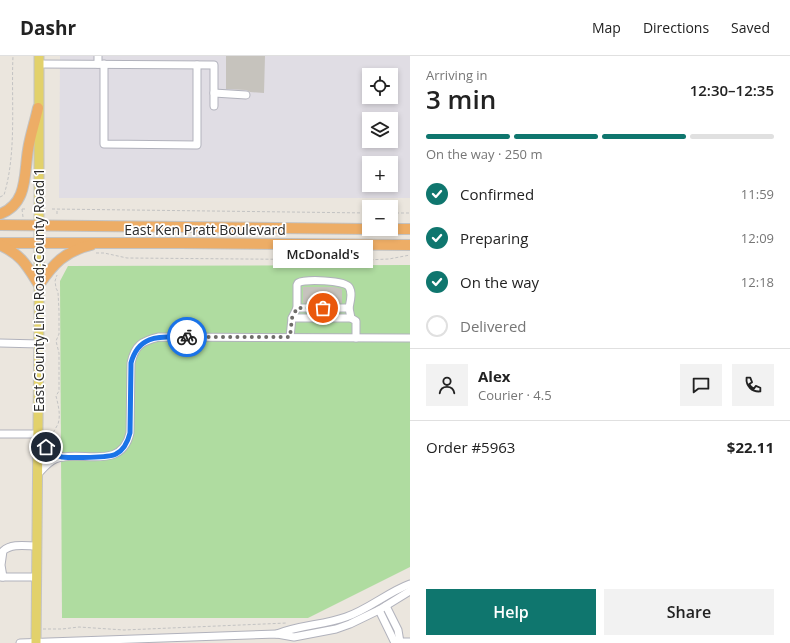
<!DOCTYPE html>
<html lang="en">
<head>
<meta charset="utf-8">
<style>
	body { margin:0; font-family:"Open Sans",sans-serif; background:#f2f2f2; color:#222; height:100vh; display:flex; flex-direction:column; font-size:15px; white-space:nowrap }
	* { box-sizing:border-box; margin:0 }
	p { font-size:13px; color:#767676 }
	.icon { flex:none; width:22px; height:22px; fill:none; stroke:currentColor; stroke-width:2; stroke-linecap:round; stroke-linejoin:round }
	.map { position:relative; flex:1; overflow:hidden }
	.side { display:flex; flex-direction:column; background:#fff; width:380px }
	.side>* { flex:none }
	.controls { position:absolute; left:362px; top:12px; display:grid; gap:8px }
	.controls a { display:grid; place-items:center; width:36px; height:36px; border-radius:0px; background:#fff; box-shadow:0 2px 6px #0003; font-size:20px }
	.pin { position:absolute; display:grid; place-items:center; width:34px; height:34px; color:#fff; margin:-17px; border:2px solid #fff; border-radius:50%; box-shadow:0 1px 4px #0007 }
	.courier { position:absolute; display:grid; place-items:center; width:40px; height:40px; margin:-20px; border:3px solid #1a73e8; border-radius:50%; background:#fff; color:#222; box-shadow:0 1px 5px #0007 }
	.bubble { position:absolute; height:28px; border-radius:0px; background:#fff; box-shadow:0 2px 6px #0003; font-size:13px; font-weight:600; line-height:28px; text-align:center }
	.summary em { font-style:normal; font-weight:600 }
	.summary div { display:flex; flex-direction:column-reverse }
	.summary { display:flex; align-items:center; justify-content:space-between; height:68px; padding:0 16px }
	h1 { font-size:26px; font-weight:600; line-height:30px }
	.bar { display:grid; grid-template-columns:repeat(4,1fr); gap:6px 4px; align-content:center; height:48px; padding:0 16px }
	.bar i { height:5px; border-radius:3px; background:#e0e0e0 }
	.bar .active { background:#0f766e }
	.bar p { grid-column:span 4 }
	.line { display:flex; align-items:center; gap:10px; padding:0 16px; border-top:1px solid #e0e0e0 }
	.line div { flex:1 }
	.round { display:grid; place-items:center; flex:none; width:42px; height:42px; border-radius:0px; background:#f2f2f2 }
	ol { padding:0 16px; list-style:none }
	li { display:flex; align-items:center; gap:12px; height:44px }
	li p { margin-inline-start:auto }
	li .icon { padding:4px; border-radius:50%; background:#0f766e; color:#fff; stroke-width:4 }
	li:last-child { color:#767676 }
	li i { width:22px; height:22px; border:2px solid #e0e0e0; border-radius:50% }
	.button { display:flex; gap:8px; margin-top:auto; padding:8px 16px }
	.button a { flex:1; height:46px; border-radius:0px; background:#0f766e; color:#fff; font-size:16px; font-weight:600; line-height:46px; text-align:center }
	.button a+a { background:#f2f2f2; color:#222 }
	header { display:flex; align-items:center; gap:24px; box-sizing:border-box; height:56px; padding:0 20px; background:#fff; border-bottom:1px solid #e0e0e0 }
	header strong { font-size:19px }
	nav { display:flex; gap:22px; margin-inline-start:auto; font-size:14px }
	main { display:flex; flex:1; min-height:0 }
	.map>svg:first-child { display:block }
</style>
</head>
<body>
<header>
<strong>Dashr</strong>
<nav><a>Map</a><a>Directions</a><a>Saved</a></nav>
</header>
<main>
<div class="map">
<svg width="410" height="587" viewBox="0 0 410 587">
	<rect width="100%" height="100%" fill="#ebe6de"/>
	<path fill="#e0dde4" fill-rule="evenodd" d="M60 0H410V142H59ZM369 19H391V41H369ZM369 63H391V85H369ZM369 107H391V129H369Z"/>
	<path fill="#afdca0" d="M410 209V511L308 562H62L60 225 68 210Z"/>
	<g fill="#c6c3bd">
		<path d="M226 0H265L264 37 250 36 246 34 226 33Z"/>
		<path d="M303 231H334L342 233V247H303Z"/>
	</g>
	<g fill="none" stroke-linecap="round" stroke-linejoin="round">
		<g stroke="#b1b2bc" stroke-width="9">
			<g id="minor">
				<path d="M39 8 214 9V50"/>
				<path d="M98 8V0"/>
				<path d="M104 8V88L197 89V9"/>
				<path d="M214 37 246 39"/>
				<path d="M297 252V229L298 227C305 223 345 224 349 231 353 237 350 246 349 252"/>
				<path d="M292 262H351"/>
				<path d="M290 281 292 262 297 252H349L351 262 356 265V282"/>
				<path d="M0 287 39 288"/>
				<path d="M0 378H38"/>
				<path d="M38 384 55 398 63 401"/>
				<path d="M38 418C45 410 52 402 63 401 89 397 122 412 130 377L131 307C135 289 142 285 159 281L410 282"/>
				<path d="M0 521H37"/>
				<path d="M3 521 1 509 3 495C12 487 26 490 37 490"/>
				<path d="M386 550 398 574 400 586"/>
				<path d="M379 554 395 587"/>
				<path d="M277 578C299 569 324 569 346 561 369 553 388 536 410 528"/>
				<path d="M20 587 277 578 294 581 336 573 350 568 379 554 410 535"/>
				<path d="M398 587 400 586H410"/>
			</g>
		</g>
		<g stroke="#c3c3c3" stroke-width="11">
			<path id="major" d="M36 587 39 261V0"/>
		</g>
		<g stroke="#c3c3c3" stroke-width="12">
			<g id="highway">
				<path d="M0 158C28 148 24 118 28 94 30 80 35 66 38 52"/>
				<path d="M0 169 369 173"/>
				<path d="M391 173H410"/>
				<path d="M0 187H181L410 189"/>
				<path d="M0 189C22 199 27 210 39 229 53 208 65 195 91 189"/>
			</g>
		</g>
		<g stroke="#c3c3c3" stroke-width="1" stroke-dasharray="3 2" stroke-linecap="butt">
			<path d="M0 141 4 139C17 96 11 45 13 0"/>
			<path d="M22 153 23 161"/>
			<path d="M22 153H27"/>
			<path d="M52 153 369 157"/>
			<path d="M391 157H410"/>
			<path d="M57 158V153"/>
			<path d="M96 197H104L127 202 365 204 389 203 410 199"/>
			<path d="M51 386C51 378 55 374 58 368 61 359 58 348 56 340L59 335V297L56 285 59 278V255L58 236 56 232 55 225 57 219"/>
			<path d="M43 573H62L79 571 124 574 287 567"/>
		</g>
		<use href="#minor" stroke="#fff" stroke-width="7"/>
		<use href="#major" stroke="#e2d16b" stroke-width="9"/>
		<use href="#highway" stroke="#edad66" stroke-width="10"/>
	</g>
	<g fill="none" stroke-linecap="round" stroke-linejoin="round">
		<path stroke="#6e6c69" stroke-width="4" stroke-dasharray="0 7.2" d="M187 281H290L292 262 297 252H323"/>
		<path stroke="#1a73e8" stroke-width="5" d="M46 391C51 395 56 400 62 401 70 402 110 402 116 398 124 394 128 385 130 377L131 307C139 277 162 281 187 281"/>
	</g>
	<g text-anchor="middle" dominant-baseline="central" stroke-width="3.5" stroke-linejoin="round" paint-order="stroke">
		<g font-size="14" fill="#2a2a2a" stroke="#fff">
			<text x="205" y="173">East Ken Pratt Boulevard</text>
			<text transform="translate(38 234) rotate(-90)">East County Line Road;County Road 1</text>
		</g>
	</g>
</svg>
<div class="controls">
<a><svg class="icon" aria-label="locate" viewBox="0 0 24 24"><circle cx="12" cy="12" r="6"/><path d="M12 2v4M12 18v4M2 12h4M18 12h4"/></svg></a>
<a><svg class="icon" aria-label="layers" viewBox="0 0 24 24"><path d="M12 4l9 5-9 5-9-5zM3 14l9 5 9-5"/></svg></a>
<a>+</a>
<a>−</a>
</div>
<div class="pin" style="left:323px;top:252px;background:#ea580c"><svg class="icon" aria-label="bag" viewBox="0 0 24 24"><path d="M5 8h14l-1 12H6zM9 8a3 3 0 0 1 6 0"/></svg></div>
<div class="pin" style="left:46px;top:391px;background:#1f2937"><svg class="icon" aria-label="home" viewBox="0 0 24 24"><path d="M3 11l9-7 9 7M6 9v11h12V9"/></svg></div>
<div class="courier" style="left:187px;top:281px"><svg class="icon" aria-label="bike" viewBox="0 0 24 24"><circle cx="6" cy="16" r="4"/><circle cx="18" cy="16" r="4"/><path d="M6 16l4-8h5l3 8M10 8l3 8H6M13 5h3"/></svg></div>
<div class="bubble" style="left:273px;top:184px;width:100px">McDonald's</div>
</div>
<section class="side">
<div class="summary"><div><h1>3 min</h1><p>Arriving in</p></div><em>12:30–12:35</em></div>
<div class="bar"><i class="active"></i><i class="active"></i><i class="active"></i><i></i><p>On the way · 250 m</p></div>
<ol>
<li><svg class="icon" aria-label="check" viewBox="0 0 24 24"><path d="M5 12l5 5 9-10"/></svg>Confirmed<p>11:59</p></li>
<li><svg class="icon" aria-label="check" viewBox="0 0 24 24"><path d="M5 12l5 5 9-10"/></svg>Preparing<p>12:09</p></li>
<li><svg class="icon" aria-label="check" viewBox="0 0 24 24"><path d="M5 12l5 5 9-10"/></svg>On the way<p>12:18</p></li>
<li><i></i>Delivered</li>
</ol>
<div class="line" style="height:72px"><a class="round"><svg class="icon" aria-label="person" viewBox="0 0 24 24"><circle cx="12" cy="8" r="4"/><path d="M4 21q1-7 8-7t8 7"/></svg></a><div><b>Alex</b><p>Courier · 4.5</p></div><a class="round"><svg class="icon" aria-label="chat" viewBox="0 0 24 24"><path d="M4 5h16v11H9l-5 4z"/></svg></a><a class="round"><svg class="icon" aria-label="phone" viewBox="0 0 24 24"><path d="M5 4h4l2 5-3 2q2 4 5 5l2-3 5 2v4C11 20 4 13 5 4z"/></svg></a></div>
<div class="line" style="height:52px"><div>Order #5963</div><b>$22.11</b></div>
<div class="button"><a>Help</a><a>Share</a></div>
</section>
</main>
</body>
</html>
